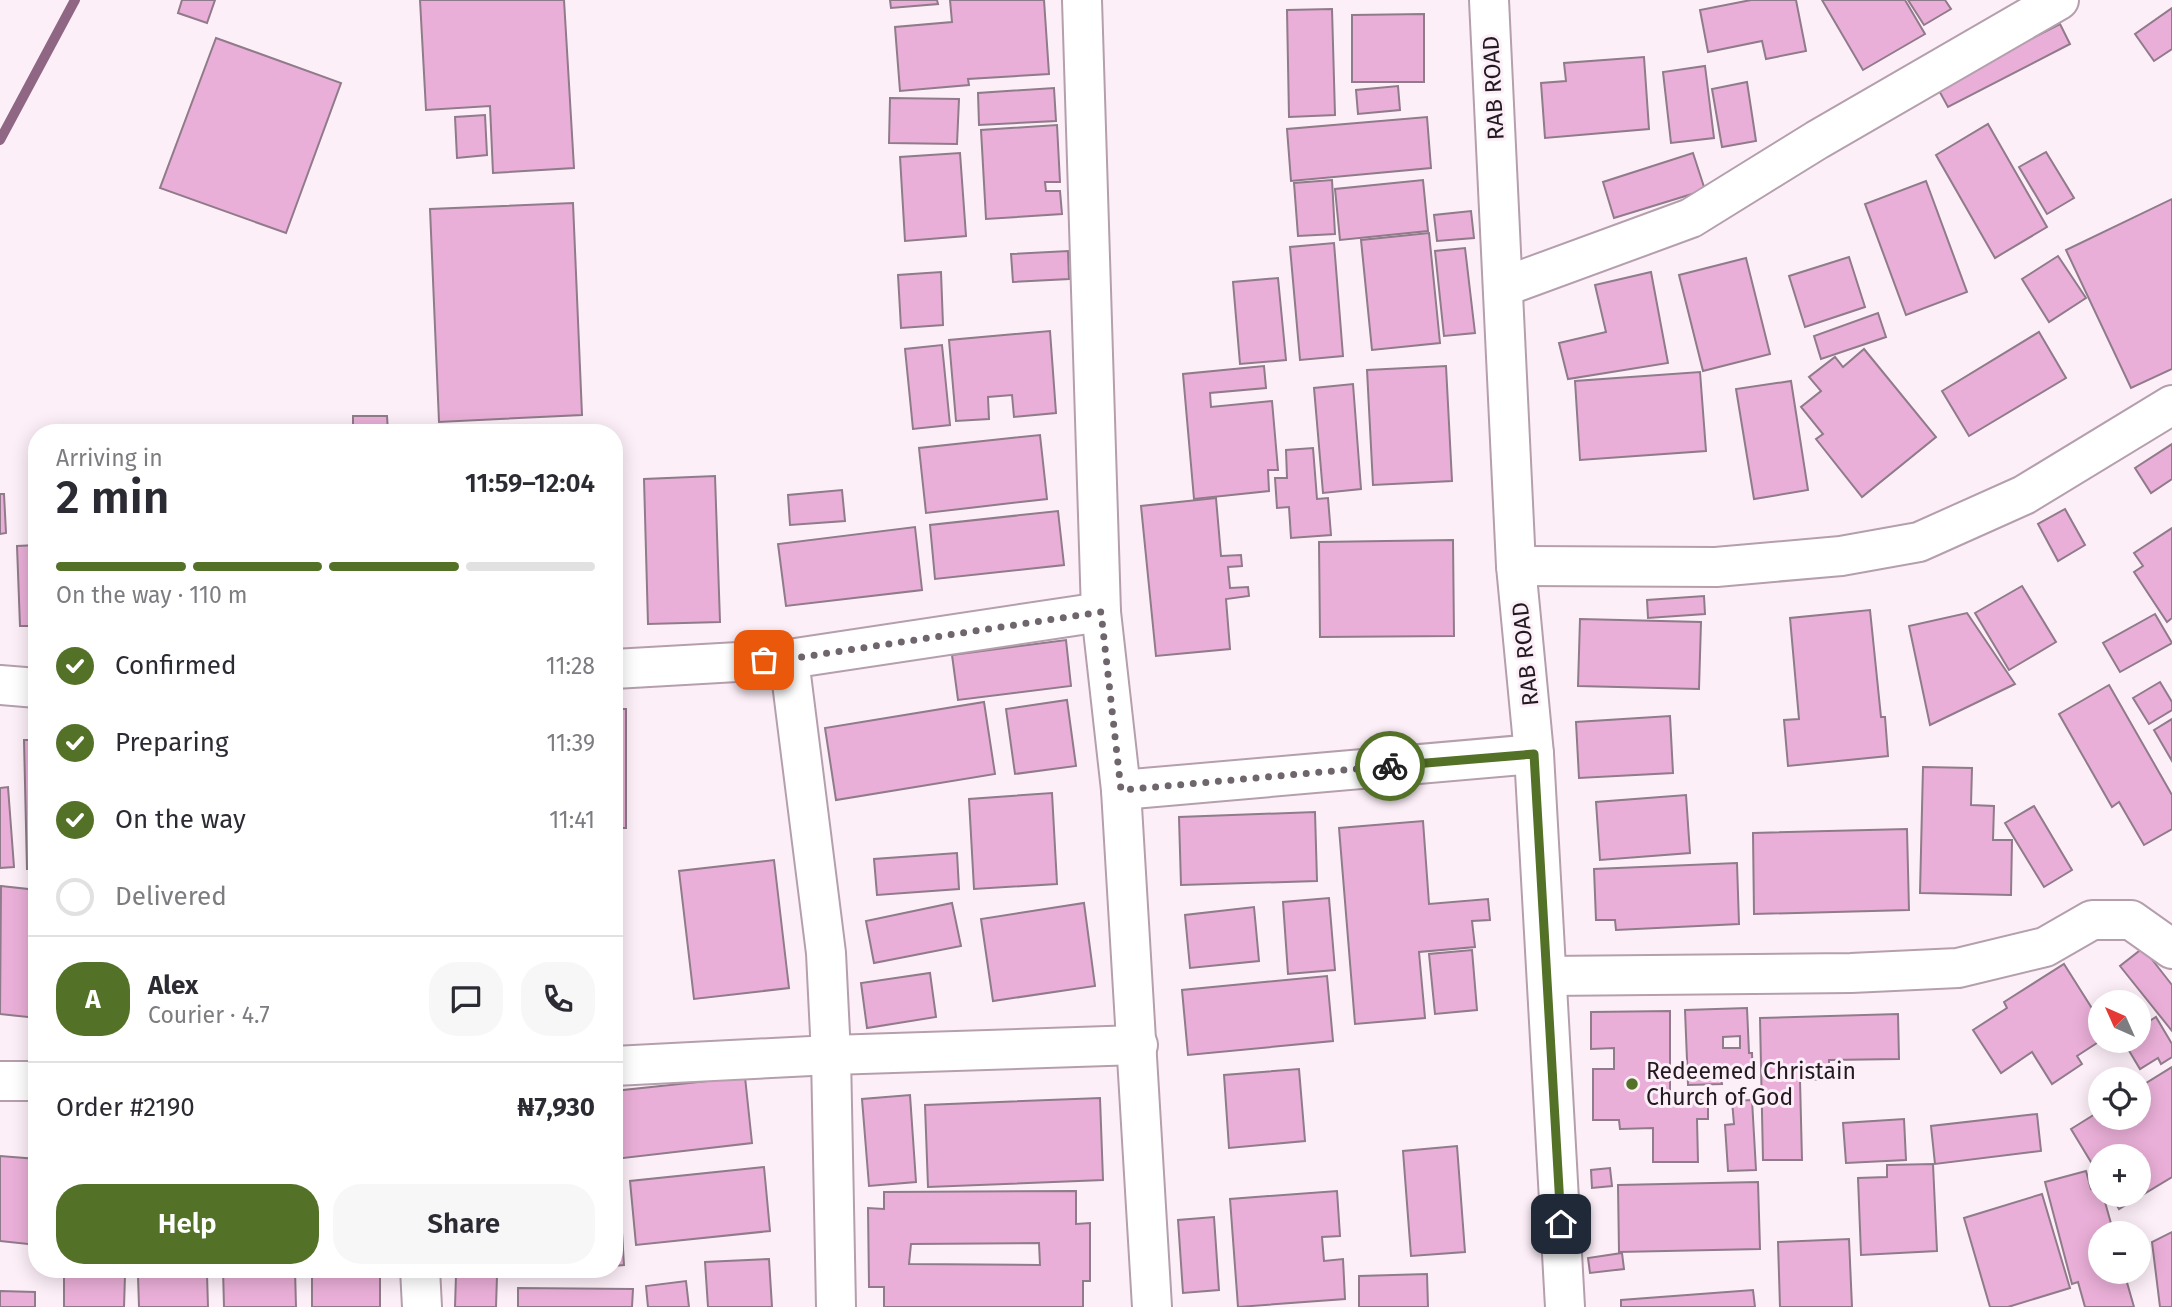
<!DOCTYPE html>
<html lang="en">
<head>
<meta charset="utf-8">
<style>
	body { margin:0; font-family:"Fira Sans",sans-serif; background:#f7f7f7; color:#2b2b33; height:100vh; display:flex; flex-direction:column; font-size:26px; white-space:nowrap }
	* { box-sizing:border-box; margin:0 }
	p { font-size:23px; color:#7c7c81 }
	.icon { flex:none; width:38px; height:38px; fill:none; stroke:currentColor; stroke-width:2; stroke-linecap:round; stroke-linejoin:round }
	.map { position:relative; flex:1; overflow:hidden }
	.details { position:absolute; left:28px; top:424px; width:595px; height:854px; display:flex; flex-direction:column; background:#fff; border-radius:28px; box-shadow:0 4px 18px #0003 }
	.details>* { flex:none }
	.needle { width:46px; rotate:315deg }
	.fabs { position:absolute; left:2088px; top:990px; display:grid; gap:14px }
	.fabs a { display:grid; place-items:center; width:63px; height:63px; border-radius:50%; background:#fff; box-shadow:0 4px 18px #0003; font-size:35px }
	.pin { position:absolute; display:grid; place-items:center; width:60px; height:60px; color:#fff; margin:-30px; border-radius:14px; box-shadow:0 4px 10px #0006 }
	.courier { position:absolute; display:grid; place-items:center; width:70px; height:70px; margin:-35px; border:5px solid #547227; border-radius:50%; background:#fff; color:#222; box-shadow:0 2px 9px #0007 }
	.headline em { font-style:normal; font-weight:600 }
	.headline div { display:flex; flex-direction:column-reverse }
	.headline { display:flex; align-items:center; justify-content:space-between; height:119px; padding:0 28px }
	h1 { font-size:46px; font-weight:600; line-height:52px }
	.bar { display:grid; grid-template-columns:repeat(4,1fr); gap:10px 7px; align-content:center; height:84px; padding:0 28px }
	.bar i { height:9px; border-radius:5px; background:#e1e1e2 }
	.bar .on { background:#547227 }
	.bar p { grid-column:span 4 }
	.line { display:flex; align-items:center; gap:18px; padding:0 28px; border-top:2px solid #e1e1e2 }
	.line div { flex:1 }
	.round { display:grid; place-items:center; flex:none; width:74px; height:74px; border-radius:28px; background:#f7f7f7 }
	ol { padding:0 28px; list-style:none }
	li { display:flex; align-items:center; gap:21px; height:77px }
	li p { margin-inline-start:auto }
	li .icon { padding:7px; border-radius:50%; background:#547227; color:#fff; stroke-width:4 }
	li:last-child { color:#7c7c81 }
	li i { width:38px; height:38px; border:4px solid #e1e1e2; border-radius:50% }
	.primary-button { display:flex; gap:14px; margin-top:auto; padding:14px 28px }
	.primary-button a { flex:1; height:80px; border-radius:28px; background:#547227; color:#fff; font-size:28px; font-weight:600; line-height:80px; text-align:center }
	.primary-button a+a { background:#f7f7f7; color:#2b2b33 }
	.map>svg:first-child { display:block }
</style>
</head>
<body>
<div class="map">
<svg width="2172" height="1307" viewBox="0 0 2172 1307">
	<rect width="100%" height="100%" fill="#fdeff8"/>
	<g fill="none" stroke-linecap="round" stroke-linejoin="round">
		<path stroke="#8f6683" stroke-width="10" d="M0 140 75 0"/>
	</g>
	<g fill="#eaafd8" stroke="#8f7b89" stroke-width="2" fill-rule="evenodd">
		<path d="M182 0H215L207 23 178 13Z"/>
		<path d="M420 0H564L574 168 493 173 490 106 426 110Z"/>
		<path d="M890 0H937L938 4 891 8Z"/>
		<path d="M950 0H1044L1049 74 968 79 969 85 900 91 895 27 952 22Z"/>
		<path d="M1751 0H1796L1806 51 1766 59 1762 41 1708 52 1700 10Z"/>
		<path d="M1822 0H1905L1925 34 1863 70Z"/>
		<path d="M1908 0H1945L1951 9 1924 25Z"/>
		<path d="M2172 8V49L2154 61 2135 34Z"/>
		<path d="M1332 9 1335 115 1289 117 1287 10Z"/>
		<path d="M1424 14V82H1352V15Z"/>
		<path d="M2060 24 2070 44 1948 107 1937 87Z"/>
		<path d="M216 38 341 83 286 233 160 188Z"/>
		<path d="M1644 57 1649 129 1545 138 1541 83 1566 81 1564 63Z"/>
		<path d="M1705 66 1714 138 1671 143 1663 72Z"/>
		<path d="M1747 82 1756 141 1722 147 1712 89Z"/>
		<path d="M1398 86 1400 110 1358 114 1356 90Z"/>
		<path d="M1054 88 1056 121 979 125 978 93Z"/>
		<path d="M890 98 959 99 957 144 889 143Z"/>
		<path d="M485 115 487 155 457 158 455 117Z"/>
		<path d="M1427 117 1431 168 1291 181 1287 129Z"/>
		<path d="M1988 124 2047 227 1995 258 1936 155Z"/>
		<path d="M1057 125 1060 182H1045L1046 191H1060L1062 214 986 219 981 130Z"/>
		<path d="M2046 152 2074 198 2047 214 2019 167Z"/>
		<path d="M960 153 966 236 905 241 900 157Z"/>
		<path d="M1693 153 1705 190 1614 218 1603 182Z"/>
		<path d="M1332 180 1335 234 1298 236 1294 183Z"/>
		<path d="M1423 180 1428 231 1340 240 1335 189Z"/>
		<path d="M1926 181 1967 292 1906 315 1865 204Z"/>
		<path d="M2172 199V369L2131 388 2066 250Z"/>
		<path d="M573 203 582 415 439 422 430 209Z"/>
		<path d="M1471 211 1474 238 1437 241 1434 215Z"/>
		<path d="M1429 233 1440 343 1372 350 1361 240Z"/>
		<path d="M1334 243 1343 356 1300 360 1290 247Z"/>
		<path d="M1465 248 1475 333 1444 336 1435 251Z"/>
		<path d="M1068 251 1069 279 1013 282 1011 254Z"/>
		<path d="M2058 256 2086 298 2049 322 2022 279Z"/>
		<path d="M1849 257 1865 307 1805 327 1789 276Z"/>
		<path d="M1746 258 1770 354 1703 371 1679 275Z"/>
		<path d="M941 272 943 325 901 328 898 275Z"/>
		<path d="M1651 272 1668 363 1568 379 1559 343 1606 332 1595 285Z"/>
		<path d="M1278 278 1286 360 1240 364 1233 282Z"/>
		<path d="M1878 313 1886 337 1821 359 1814 336Z"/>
		<path d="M1050 331 1056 413 1014 417 1012 395 988 397 989 419 956 421 949 340Z"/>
		<path d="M2039 332 2066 378 1969 436 1942 391Z"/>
		<path d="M942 345 950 425 913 429 905 349Z"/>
		<path d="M1864 349 1936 437 1862 497 1816 439 1823 434 1801 407 1821 391 1809 377 1835 357 1843 367Z"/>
		<path d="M1264 366 1266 388 1210 393 1211 407 1272 401 1278 470H1268L1269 491 1194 499 1183 374Z"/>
		<path d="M1446 366 1452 481 1373 485 1367 370Z"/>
		<path d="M1700 372 1706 451 1580 460 1575 381Z"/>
		<path d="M1791 381 1808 490 1754 499 1736 389Z"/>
		<path d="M1353 384 1361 489 1323 493 1314 388Z"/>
		<path d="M353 416H387L388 432H353Z"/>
		<path d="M1040 435 1047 499 926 513 919 448Z"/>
		<path d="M2172 444V479L2151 493 2135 468Z"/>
		<path d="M1313 448 1317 499 1328 498 1331 535 1291 538 1289 507 1277 508 1275 478H1287L1286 450Z"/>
		<path d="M715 476 720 622 648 624 644 479Z"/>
		<path d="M842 490 845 521 790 525 788 495Z"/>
		<path d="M0 494H4L6 533 0 534Z"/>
		<path d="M1216 498 1221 556 1241 555 1242 566 1228 567 1230 588 1248 587 1249 596 1226 599 1230 649 1156 656 1141 506Z"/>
		<path d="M2065 509 2085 545 2058 561 2038 524Z"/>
		<path d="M1058 511 1064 565 935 579 930 525Z"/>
		<path d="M915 527 922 590 786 606 778 544Z"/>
		<path d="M2172 528V618L2167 622 2134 572 2143 566 2134 553Z"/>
		<path d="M1453 540 1454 636 1320 637 1319 542Z"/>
		<path d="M37 545V626H20L17 546Z"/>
		<path d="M2022 586 2056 642 2009 670 1975 613Z"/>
		<path d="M1704 596 1705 614 1648 618 1647 600Z"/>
		<path d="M1870 610 1881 717H1885L1888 756 1788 766 1784 720 1799 719 1790 618Z"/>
		<path d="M1967 613 2015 684 1930 725 1909 626Z"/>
		<path d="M2155 614 2172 643 2120 672 2103 643Z"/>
		<path d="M1580 619 1701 622 1699 689 1578 686Z"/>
		<path d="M1066 640 1071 686 958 700 952 655Z"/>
		<path d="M2160 682 2172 702V710L2149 724 2133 698Z"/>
		<path d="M2109 685 2172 795V829L2144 845 2119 802 2112 807 2059 714Z"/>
		<path d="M1067 700 1076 766 1015 774 1006 709Z"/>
		<path d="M984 702 995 774 836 800 825 728Z"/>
		<rect x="614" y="709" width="12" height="119"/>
		<path d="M1670 716 1673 773 1579 778 1576 722Z"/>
		<path d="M2172 719V761L2154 730Z"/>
		<path d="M24 740H37V869H27Z"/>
		<path d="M1923 767 1972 768 1971 805 1994 806 1993 840H2012L2011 895 1920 893Z"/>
		<path d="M8 787 14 867 0 868V788Z"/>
		<path d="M1052 793 1057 884 974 889 969 799Z"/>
		<path d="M1686 795 1690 853 1600 860 1596 802Z"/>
		<path d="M2034 806 2072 870 2044 887 2005 823Z"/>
		<path d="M1315 812 1317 881 1181 885 1179 817Z"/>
		<path d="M1423 821 1429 904 1488 899 1490 920 1472 921 1475 947 1419 952 1425 1018 1355 1024 1339 828Z"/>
		<path d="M1907 829 1909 910 1754 914 1753 833Z"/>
		<path d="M957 853 959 889 877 895 874 859Z"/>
		<path d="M774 860 789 988 694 999 679 871Z"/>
		<path d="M1737 863 1739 924 1616 930 1615 920H1596L1594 869Z"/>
		<path d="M1 886 37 890V1018L0 1014Z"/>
		<path d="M1329 898 1335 970 1288 974 1283 902Z"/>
		<path d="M952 903 961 946 874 963 866 921Z"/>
		<path d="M1084 903 1095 986 993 1001 981 919Z"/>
		<path d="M1254 907 1259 961 1190 968 1185 915Z"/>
		<path d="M2143 948 2172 985V1031L2120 966Z"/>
		<path d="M1472 950 1477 1010 1435 1014 1429 954Z"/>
		<path d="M2064 964 2100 1021V1041L2077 1056 2082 1064 2052 1084 2032 1052 2001 1073 1973 1030 2007 1008 2004 1002Z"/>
		<path d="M930 973 936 1017 867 1028 861 983Z"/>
		<path d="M1327 976 1333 1041 1188 1055 1182 990Z"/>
		<path d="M1747 1008 1749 1053H1752L1753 1077 1721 1079 1722 1084 1688 1085 1685 1010ZM1740 1036V1048H1723V1037Z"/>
		<path d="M1670 1011V1100H1708V1119H1697L1698 1162H1653V1128L1620 1129 1619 1120H1593V1069H1614V1048L1591 1049V1012Z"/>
		<path d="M1898 1014 1899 1059 1829 1060V1079L1800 1080 1802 1160H1763L1760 1018Z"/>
		<path d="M2156 1017 2172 1044V1057L2161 1064 2158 1058 2140 1069 2128 1049 2124 1051 2118 1041H2138V1028Z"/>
		<path d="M2172 1067V1177L2119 1209 2111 1195H2138V1157H2100V1177L2071 1129 2100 1111V1118H2138V1088Z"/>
		<path d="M1299 1069 1305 1141 1229 1148 1224 1075Z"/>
		<path d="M745 1077 752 1143 615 1159 614 1091Z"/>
		<path d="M31 1088H37V1125H32Z"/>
		<path d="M910 1095 916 1182 869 1186 862 1099Z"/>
		<path d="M1100 1098 1103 1180 928 1187 925 1105Z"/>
		<path d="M1752 1100 1756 1170 1728 1171 1725 1125 1734 1124 1732 1101Z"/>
		<path d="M2037 1114 2041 1151 1935 1164 1931 1126Z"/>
		<path d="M1904 1119 1906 1160 1846 1163 1843 1123Z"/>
		<path d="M1457 1146 1465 1252 1411 1256 1403 1151Z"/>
		<path d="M0 1156 37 1159V1245L0 1241Z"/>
		<path d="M1933 1164 1937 1251 1861 1255 1858 1178 1887 1177V1165Z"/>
		<path d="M764 1167 770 1231 636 1245 630 1181Z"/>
		<path d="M1610 1168 1612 1186 1592 1188 1591 1170Z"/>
		<path d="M2086 1171 2091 1189 2100 1187V1195H2103L2114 1234H2100V1272H2124L2134 1307H2085L2078 1282 2072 1284 2045 1182Z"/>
		<path d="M1758 1182 1760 1249 1619 1252 1618 1185Z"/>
		<path d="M619 1183 624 1265 614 1266V1184Z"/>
		<path d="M1076 1191V1224L1090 1223V1281H1083V1307H884V1287H869L868 1208 884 1209V1192ZM1039 1243 1040 1265 909 1264 911 1244Z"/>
		<path d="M1337 1191 1340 1236 1322 1237 1324 1261 1343 1259 1345 1299 1238 1307 1230 1199Z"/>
		<path d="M2042 1194 2070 1288 2008 1307H1990L1964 1218Z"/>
		<path d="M1214 1217 1219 1290 1183 1293 1178 1220Z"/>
		<path d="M2172 1232V1307H2160L2152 1242Z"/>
		<path d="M1849 1239 1852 1307H1780L1778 1242Z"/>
		<path d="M1622 1253 1624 1269 1590 1273 1588 1258Z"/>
		<path d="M769 1259 772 1307H708L705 1262Z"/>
		<path d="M223 1269H295L296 1307H224Z"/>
		<rect x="312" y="1269" width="68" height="38"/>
		<path d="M207 1274 208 1307H139L138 1276Z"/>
		<path d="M1427 1274 1428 1307H1359V1276Z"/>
		<path d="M64 1275H125L124 1307H64Z"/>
		<path d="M456 1275 497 1276 496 1307H455Z"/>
		<path d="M686 1281 689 1307H648L646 1286Z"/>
		<path d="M518 1288 633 1289 632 1307H518Z"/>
		<path d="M1753 1290 1755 1307H1621V1300Z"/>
		<path d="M0 1291 35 1292V1307H0Z"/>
	</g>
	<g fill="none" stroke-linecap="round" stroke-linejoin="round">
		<g stroke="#b59fad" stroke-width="42">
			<g id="street">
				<path d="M1082 0 1101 612 1121 790 1152 1307"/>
				<path d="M1489 0 1516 566 1534 754 1565 1307"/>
				<path d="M1503 287 1691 218 1817 140 2059 0"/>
				<path d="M1516 566 1716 567 1841 556 1919 542 2024 495 2172 405"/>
				<path d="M789 659 826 953 831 1055 836 1307"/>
				<path d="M614 669 789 659 1101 612"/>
				<path d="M0 685 37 688"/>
				<path d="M1121 790 1534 754"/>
				<path d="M1547 976 1851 973 1958 968 2045 947 2092 920H2131L2172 949"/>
				<path d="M614 1066 831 1055 1138 1045"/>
				<path d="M0 1081H37"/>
				<path d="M420 1269 422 1307"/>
			</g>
		</g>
		<use href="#street" stroke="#fff" stroke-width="38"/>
	</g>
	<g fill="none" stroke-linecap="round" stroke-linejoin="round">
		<path stroke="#6f656c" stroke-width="7" stroke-dasharray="0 12.6" d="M764 660 789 659 1101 612 1121 790 1390 766"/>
		<path stroke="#547227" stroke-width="9" d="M1390 766 1534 754 1561 1224"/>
	</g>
	<circle fill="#547227" stroke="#fdeff8" stroke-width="2.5" cx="1632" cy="1084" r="7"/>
	<g text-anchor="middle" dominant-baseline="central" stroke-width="6" stroke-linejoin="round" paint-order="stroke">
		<g font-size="23" fill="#221a20" stroke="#fdeff8">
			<text transform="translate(1493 88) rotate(-93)">RAB ROAD</text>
			<text transform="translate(1525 654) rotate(-96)">RAB ROAD</text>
		</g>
		<g font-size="23" fill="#221a20" stroke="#fdeff8" text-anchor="start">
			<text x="1646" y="1071">Redeemed Christain<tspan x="1646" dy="26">Church of God</tspan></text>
		</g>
	</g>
</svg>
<div class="fabs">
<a><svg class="needle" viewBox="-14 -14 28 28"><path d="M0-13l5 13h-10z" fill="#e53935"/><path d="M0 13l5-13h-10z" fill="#7c7c81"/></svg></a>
<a><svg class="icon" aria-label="locate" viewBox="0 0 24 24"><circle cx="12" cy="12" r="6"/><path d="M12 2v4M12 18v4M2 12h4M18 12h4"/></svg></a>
<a>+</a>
<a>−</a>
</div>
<div class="pin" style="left:764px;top:660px;background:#ea580c"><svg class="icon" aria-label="bag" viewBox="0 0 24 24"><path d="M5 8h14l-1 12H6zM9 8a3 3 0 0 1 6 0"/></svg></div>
<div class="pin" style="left:1561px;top:1224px;background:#1f2937"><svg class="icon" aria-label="home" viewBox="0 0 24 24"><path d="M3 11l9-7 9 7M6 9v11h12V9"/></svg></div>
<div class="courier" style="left:1390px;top:766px"><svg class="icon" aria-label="bike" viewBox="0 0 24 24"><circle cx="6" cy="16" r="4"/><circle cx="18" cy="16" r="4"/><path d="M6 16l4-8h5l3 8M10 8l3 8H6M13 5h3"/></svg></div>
<section class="details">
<div class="headline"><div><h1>2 min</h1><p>Arriving in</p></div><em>11:59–12:04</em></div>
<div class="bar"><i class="on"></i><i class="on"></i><i class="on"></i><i></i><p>On the way · 110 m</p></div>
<ol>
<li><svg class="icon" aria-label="check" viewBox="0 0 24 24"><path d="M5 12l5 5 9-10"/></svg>Confirmed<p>11:28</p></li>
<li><svg class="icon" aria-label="check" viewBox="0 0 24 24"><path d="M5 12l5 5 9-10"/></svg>Preparing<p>11:39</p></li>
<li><svg class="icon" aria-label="check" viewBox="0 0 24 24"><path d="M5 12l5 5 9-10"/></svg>On the way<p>11:41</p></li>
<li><i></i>Delivered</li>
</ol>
<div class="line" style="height:126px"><b class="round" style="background:#547227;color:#fff">A</b><div><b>Alex</b><p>Courier · 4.7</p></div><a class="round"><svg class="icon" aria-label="chat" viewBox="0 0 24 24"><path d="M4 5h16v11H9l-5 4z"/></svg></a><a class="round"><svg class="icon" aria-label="phone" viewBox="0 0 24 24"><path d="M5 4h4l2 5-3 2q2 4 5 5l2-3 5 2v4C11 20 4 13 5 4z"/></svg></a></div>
<div class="line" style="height:91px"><div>Order #2190</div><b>₦7,930</b></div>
<div class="primary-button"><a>Help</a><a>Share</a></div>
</section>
</div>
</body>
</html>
